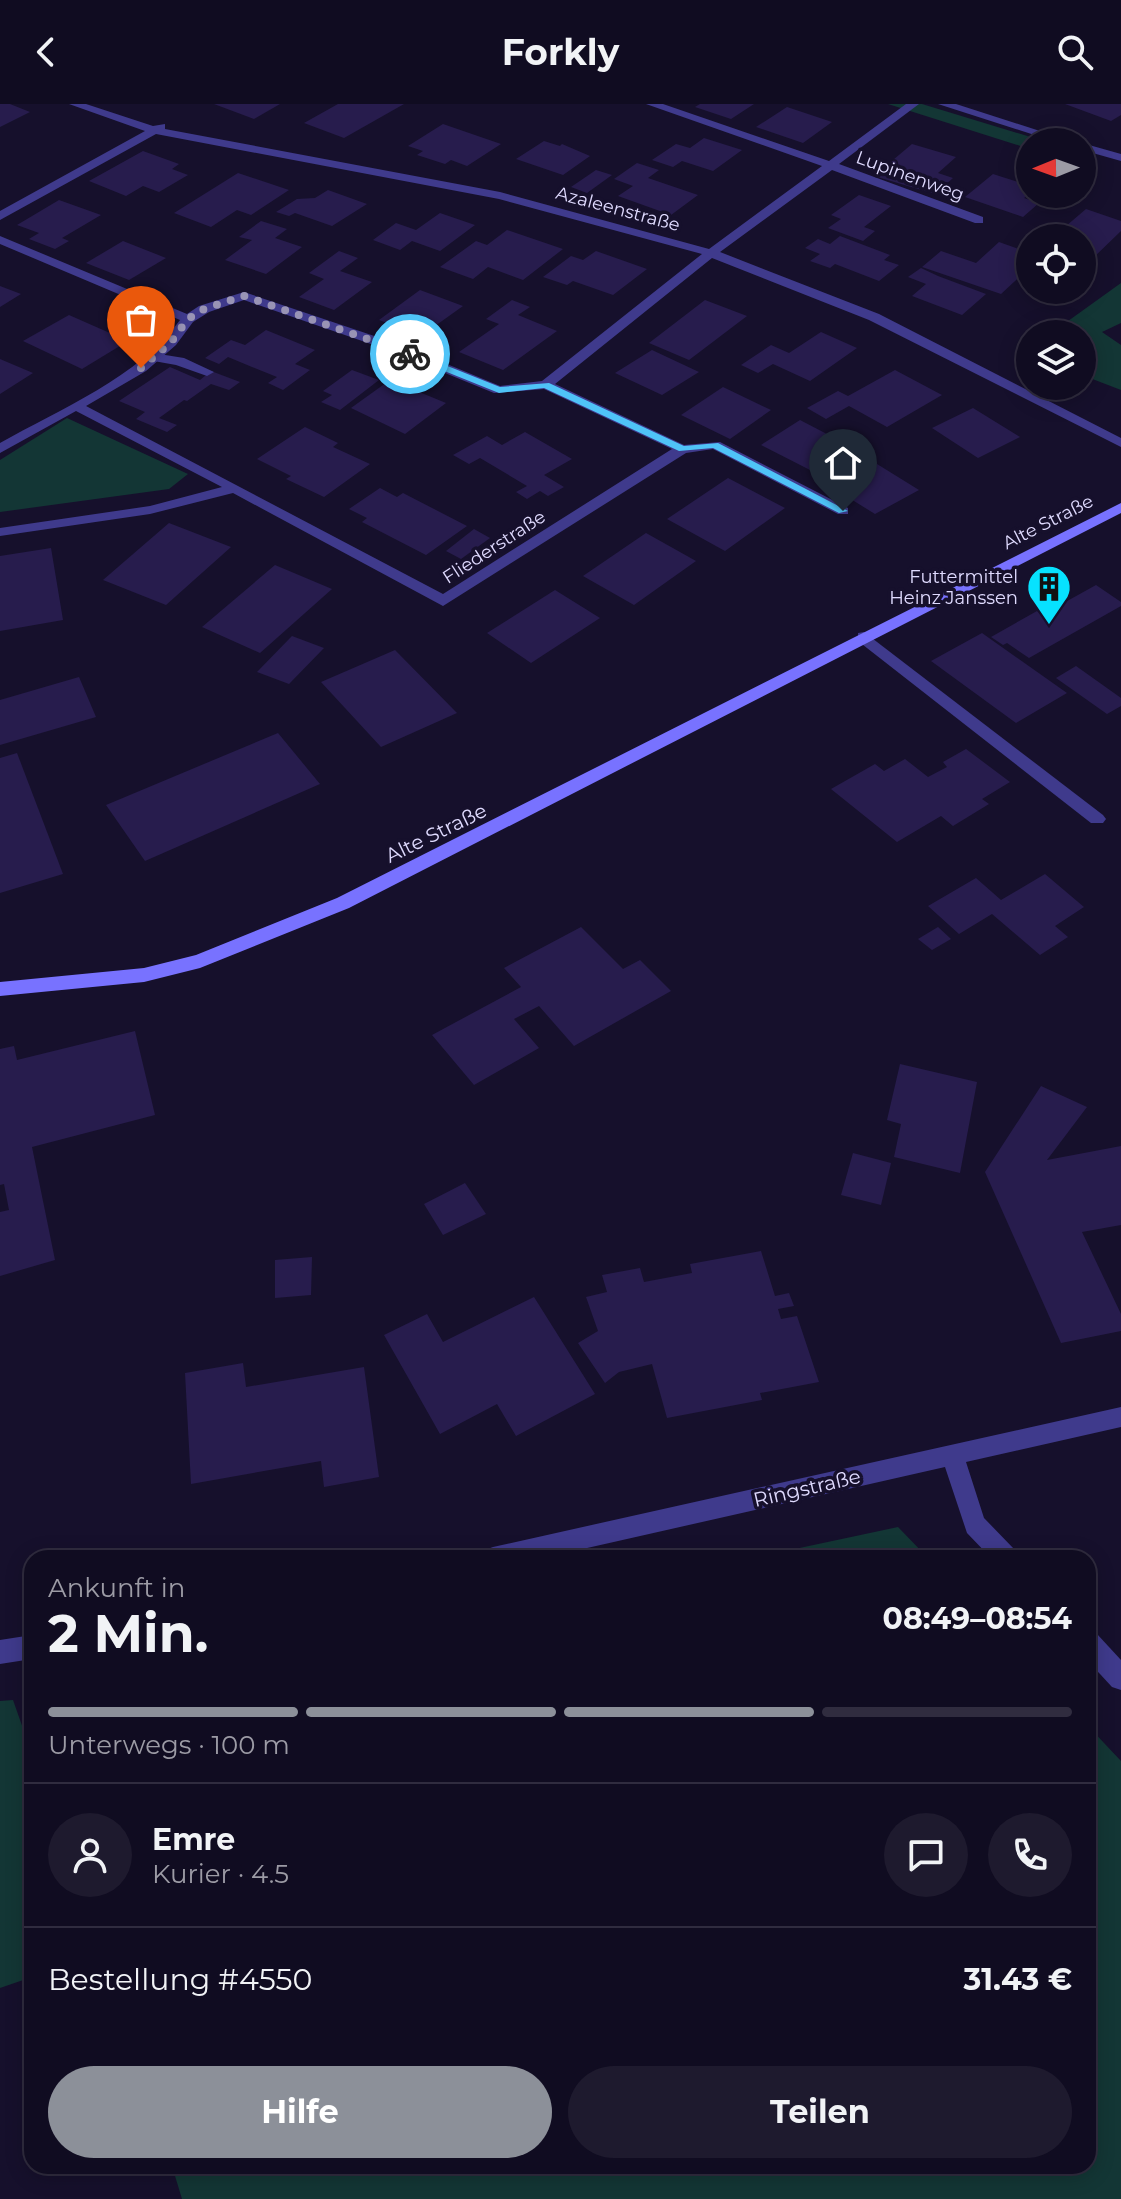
<!DOCTYPE html>
<html lang="de">
<head>
<meta charset="utf-8">
<style>
	body { margin:0; font-family:Montserrat,sans-serif; background:#1e1a2e; color:#f1f3f6; height:100vh; display:flex; flex-direction:column; font-size:30px; white-space:nowrap }
	* { box-sizing:border-box; margin:0 }
	p { font-size:26px; color:#9c9ba5 }
	.icon { flex:none; width:44px; height:44px; fill:none; stroke:currentColor; stroke-width:2; stroke-linecap:round; stroke-linejoin:round }
	.map { position:relative; flex:1; overflow:hidden }
	.sheet { position:absolute; left:24px; top:1446px; width:1072px; height:624px; display:flex; flex-direction:column; background:#100c21; border-radius:24px; box-shadow:0 4px 20px #0003,0 0 0 2px #302c3f }
	.sheet>* { flex:none }
	.needle { width:52px; rotate:269deg }
	.controls { position:absolute; left:1016px; top:24px; display:grid; gap:16px }
	.controls a { display:grid; place-items:center; width:80px; height:80px; border-radius:50%; background:#100c21; box-shadow:0 4px 20px #0003,0 0 0 2px #302c3f; font-size:40px }
	.pin { position:absolute; display:grid; place-items:center; width:68px; height:68px; color:#fff; margin:-82px -34px; border-radius:50% 50% 50% 0; rotate:-45deg; box-shadow:0 0 8px #0007 }
	.pin .icon { rotate:45deg }
	.courier { position:absolute; display:grid; place-items:center; width:80px; height:80px; margin:-40px; border:6px solid #4fc3f7; border-radius:50%; background:#fff; color:#222; box-shadow:0 2px 10px #0007 }
	.summary em { font-style:normal; font-weight:700 }
	.summary div { display:flex; flex-direction:column-reverse }
	.summary { display:flex; align-items:center; justify-content:space-between; height:136px; padding:0 24px }
	h1 { font-size:52px; font-weight:700; line-height:60px }
	.bar { display:grid; grid-template-columns:repeat(4,1fr); gap:12px 8px; align-content:center; height:96px; padding:0 24px }
	.bar i { height:10px; border-radius:6px; background:#302c3f }
	.bar .current { background:#8c9099 }
	.bar p { grid-column:span 4 }
	.line { display:flex; align-items:center; gap:20px; padding:0 24px; border-top:2px solid #302c3f }
	.line div { flex:1 }
	.round { display:grid; place-items:center; flex:none; width:84px; height:84px; border-radius:42px; background:#1e1a2e }
	.button { display:flex; gap:16px; margin-top:auto; padding:16px 24px }
	.button a { flex:1; height:92px; border-radius:48px; background:#8c9099; color:#fff; font-size:32px; font-weight:700; line-height:92px; text-align:center }
	.button a+a { background:#1e1a2e; color:#f1f3f6 }
	header { display:flex; justify-content:space-between; align-items:center; height:104px; padding:0 24px; background:#100c21; font-size:36px; font-weight:700 }
	.map>svg:first-child { display:block }
</style>
</head>
<body>
<header><svg class="icon" aria-label="back" viewBox="0 0 24 24"><path d="M15 5l-7 7 7 7"/></svg>Forkly<svg class="icon" aria-label="search" viewBox="0 0 24 24"><circle cx="10" cy="10" r="6"/><path d="M15 15l6 6"/></svg></header>
<div class="map">
<svg width="1121" height="2095" viewBox="0 0 1121 2095">
	<rect width="100%" height="100%" fill="#16102c"/>
	<g fill="#133635">
		<path d="M888 0H922L1047 38H1030V45Z"/>
		<path d="M1121 179V219L1102 228 1121 241V286L1082 271V230H1050Z"/>
		<path d="M67 314 188 370 169 385 0 408V356Z"/>
		<path d="M898 1423 928 1454H752Z"/>
		<path d="M13 1596 32 1650V1873L0 1884V1597Z"/>
		<path d="M1088 1622 1121 1657V2095H182L172 2062H1088Z"/>
	</g>
	<g fill="#271c4d">
		<path d="M0 0H10L30 8 0 23Z"/>
		<path d="M214 0H280L254 15Z"/>
		<path d="M338 0H404L344 34 304 19Z"/>
		<path d="M700 0H754L731 15 695 3Z"/>
		<path d="M1065 0H1121V11L1111 17Z"/>
		<path d="M787 3 832 18 803 39 756 23Z"/>
		<path d="M443 20 501 40 467 62 451 56 445 60 417 51 423 47 408 42Z"/>
		<path d="M704 34 742 46 713 67 682 57 673 63 652 56 676 40 690 44Z"/>
		<path d="M544 37 560 42 562 40 590 52 563 71 516 55Z"/>
		<path d="M912 40 956 53 938 69 953 74 935 90 874 72Z"/>
		<path d="M143 47 179 60 172 65 188 71 159 88 143 82 126 92 89 77Z"/>
		<path d="M637 59 659 66 648 74 698 91 671 111 618 92 633 82 614 75Z"/>
		<path d="M596 66 612 71 587 89 571 83Z"/>
		<path d="M238 69 289 86 251 111 237 106 211 123 174 109Z"/>
		<path d="M993 70 1030 82V90L1024 94 1039 99 1023 113 965 93Z"/>
		<path d="M328 86 367 100 332 122 295 109 289 112 276 108 297 95 315 94Z"/>
		<path d="M859 91 891 102 864 123 875 127 863 137 828 124 841 115 831 111Z"/>
		<path d="M59 96 101 111 62 134 69 137 55 145 29 135 39 129 17 121Z"/>
		<path d="M1086 105 1121 117V127L1092 155 1082 152V134H1052Z"/>
		<path d="M440 109 475 121 440 147 412 137 400 146 373 136 396 119 416 126Z"/>
		<path d="M261 117 287 125 275 134 302 143 266 170 225 156 252 136 239 133Z"/>
		<path d="M507 126 563 145 523 176 488 163 473 175 440 163 476 137 487 141Z"/>
		<path d="M840 132 890 151 884 156 899 161 879 177 835 160 830 164 810 157 820 150 805 144 818 135 830 140Z"/>
		<path d="M123 137 166 154 129 176 86 159Z"/>
		<path d="M999 138 1030 149V163L1001 190 922 163 941 147 976 159Z"/>
		<path d="M339 147 358 154 340 167 372 178 334 206 299 193 324 175 309 169Z"/>
		<path d="M596 147 647 165 613 191 573 177 567 181 543 173 571 152 583 156Z"/>
		<path d="M921 164 938 172 986 190 962 211 912 192 926 180 908 173Z"/>
		<path d="M0 182 21 190 0 203Z"/>
		<path d="M420 186 463 202 421 232 379 216Z"/>
		<path d="M512 196 530 203 518 211 557 227 503 266 459 248 499 220 486 215Z"/>
		<path d="M705 196 747 212 689 256 649 239Z"/>
		<path d="M69 211 128 237 82 265 23 237Z"/>
		<path d="M266 226 315 246 295 260 310 266 283 286 268 279 277 273 252 263 228 253 219 260 205 254 231 236 245 241Z"/>
		<path d="M821 228 857 244 810 277 773 260 758 269 741 261 771 241 789 249Z"/>
		<path d="M652 246 699 268 662 291 615 269Z"/>
		<path d="M0 255 33 269 0 290Z"/>
		<path d="M170 263 200 276 211 267 240 278 229 286 211 280 187 297 184 296 159 314 177 321 167 328 136 315 145 308 119 297Z"/>
		<path d="M352 266 379 276 340 306 321 298 332 291 323 287Z"/>
		<path d="M895 266 942 291 887 323 849 302 826 315 807 304 838 287 848 292Z"/>
		<path d="M390 276 446 299 405 330 351 304Z"/>
		<path d="M723 283 771 306 730 335 681 311Z"/>
		<path d="M973 304 1020 333 978 354 932 324Z"/>
		<path d="M800 316 848 341 810 366 761 341Z"/>
		<path d="M305 323 338 339 333 343 370 360 324 393 286 375 291 372 257 355Z"/>
		<path d="M525 328 572 355 544 371 564 383 548 392 540 387 527 395 516 388 527 382 480 354 469 360 453 351 487 332 502 341Z"/>
		<path d="M877 360 919 386 875 410 833 384Z"/>
		<path d="M728 374 785 404 725 447 667 415Z"/>
		<path d="M380 384 397 393 403 389 467 422 426 451 362 418 367 414 349 405Z"/>
		<path d="M169 419 231 443 166 501 103 476Z"/>
		<path d="M474 425 490 434 461 455 446 447Z"/>
		<path d="M646 429 696 457 634 501 583 472Z"/>
		<path d="M51 444 63 516 0 527V452Z"/>
		<path d="M275 461 332 485 260 549 202 523Z"/>
		<path d="M1096 481 1121 498V502L1029 554 1007 539 1003 541 991 533 1037 507 1042 511Z"/>
		<path d="M555 486 600 514 531 559 487 529Z"/>
		<path d="M982 529 1067 589 1016 619 931 557Z"/>
		<path d="M292 532 324 544 289 580 257 568Z"/>
		<path d="M395 546 457 609 381 643 321 578Z"/>
		<path d="M1076 562 1121 594V602L1107 610 1056 574Z"/>
		<path d="M79 573 96 613 0 641V596Z"/>
		<path d="M278 629 320 680 145 757 106 701Z"/>
		<path d="M966 645 1010 678 982 695 989 700 953 722 941 712 897 738 831 685 875 660 884 667 905 655 928 673 947 663 943 658Z"/>
		<path d="M17 649 63 770 0 789V654Z"/>
		<path d="M1045 770 1084 803 1055 822 1068 833 1040 851 992 810 959 830 928 802 976 774 1001 796Z"/>
		<path d="M581 823 623 865 640 856 671 887 574 942 539 902 514 915 539 944 474 981 432 931 521 883 504 864Z"/>
		<path d="M938 823 951 835 932 846 918 835Z"/>
		<path d="M135 927 155 1011 32 1043 55 1156 0 1172V1108L9 1106 4 1080 0 1081V945L14 942 17 956Z"/>
		<path d="M900 960 977 978 960 1069 894 1053 901 1020 887 1016Z"/>
		<path d="M1041 982 1087 1003 1047 1056 1121 1042V1121L1082 1128 1121 1210V1227L1061 1239 985 1068Z"/>
		<path d="M853 1049 891 1059 881 1101 841 1091Z"/>
		<path d="M465 1079 486 1110 443 1131 424 1100Z"/>
		<path d="M761 1147 775 1192 789 1189 794 1202 778 1205 781 1215 797 1212 819 1278 760 1289 762 1296 667 1314 652 1260 619 1268 605 1279 578 1239 598 1227 586 1193 607 1188 602 1171 640 1164 644 1178 692 1169 690 1160Z"/>
		<path d="M312 1153 311 1191 275 1194V1156Z"/>
		<path d="M534 1193 595 1290 516 1332 497 1300 440 1330 384 1231 427 1210 443 1238Z"/>
		<path d="M243 1259 246 1283 364 1263 379 1373 324 1383 321 1357 191 1380 185 1269Z"/>
	</g>
	<g fill="none" stroke-linecap="round" stroke-linejoin="round">
		<g fill="#3f3a8c" fill-rule="evenodd">
			<path d="M153 249 184 254 214 268 207 272 176 261 148 256 146 253Z"/>
			<path d="M864 528 1103 711 1106 715 1103 719H1091L858 537V529Z"/>
		</g>
		<g fill="#3f3a8c" fill-rule="evenodd">
			<path d="M69 0H86L153 22 165 20V25L500 88 709 145 822 62 646 0H663L829 57 906 0H919L839 60 983 113V119H975L832 66 720 148 879 210 1121 334V343L869 216 712 154 555 280 684 341 720 338 848 404V410H838L713 345 686 349 443 502 233 389 150 410 0 432V424L150 402 222 383 76 307 0 349V339C60 305 139 273 180 216L0 140V132L187 210 199 202 244 188 401 241 500 282 542 277 702 150 499 95 156 30 0 116V107L145 27ZM244 196 391 247 494 289 544 285 672 345 443 490 86 302 146 267 176 241 193 218 209 208Z"/>
			<path d="M938 0H956L1074 38H1056Z"/>
			<path d="M1082 39 1121 50V57L1082 46Z"/>
			<path d="M1121 1303V1323L966 1358 984 1414 1015 1446 1019 1454H991L967 1429 945 1363 543 1454H481L485 1446 493 1443Z"/>
			<path d="M1088 1527 1097 1530 1121 1556V1586L1112 1583 1088 1557Z"/>
			<path d="M32 1531V1555L0 1560V1536Z"/>
		</g>
		<path fill="#7872ff" fill-rule="evenodd" d="M1121 399V409L349 804 200 864 144 878 0 892V878L144 864 196 851 337 794Z"/>
	</g>
	<path fill="#4fc3f7" d="M410 247 500 283 549 279 684 342 718 339 848 407 839 409 713 344 679 347 544 284 499 289 407 252Z"/>
	<g fill="none" stroke-linecap="round" stroke-linejoin="round">
		<path stroke="#9994b5" stroke-width="8" stroke-dasharray="0 14.4" d="M141 264 171 238 188 215 204 205 244 192 410 250"/>
	</g>
	<defs>
		<g id="building-pin" transform="scale(2.3)"><path d="M0 17L-7.5 6A9.5 9.5 0 1 1 7.5 6Z" fill="#07e2ff" stroke="#16102c"/><path d="M-4-6H4V6H1V3H-1V6H-4ZM-2.5-4.3h1.7v1.8h-1.7ZM.8-4.3h1.7v1.8H.8ZM-2.5-1h1.7V.8h-1.7ZM.8-1h1.7V.8H.8Z" fill="#111"/></g>
	</defs>
	<g fill-rule="evenodd">
		<use href="#building-pin" x="1049" y="483"/>
	</g>
	<g text-anchor="middle" dominant-baseline="central" stroke-width="7" stroke-linejoin="round" paint-order="stroke">
		<g font-size="18" fill="#e0dbff" stroke="#16102c">
			<text transform="translate(910 72) rotate(20)">Lupinenweg</text>
			<text transform="translate(618 105) rotate(15)">Azaleenstraße</text>
			<text transform="translate(1048 418) rotate(-27)">Alte Straße</text>
			<text transform="translate(494 443) rotate(-33)">Fliederstraße</text>
		</g>
		<g font-size="18" fill="#e0dbff" stroke="#16102c" text-anchor="end">
			<text x="1018" y="473">Futtermittel<tspan x="1018" dy="21">Heinz Janssen</tspan></text>
		</g>
		<g font-size="20" fill="#e0dbff" stroke="#16102c">
			<text transform="translate(436 729) rotate(-26)">Alte Straße</text>
			<text transform="translate(807 1384) rotate(-13)">Ringstraße</text>
		</g>
	</g>
</svg>
<div class="controls">
<a><svg class="needle" viewBox="-14 -14 28 28"><path d="M0-13l5 13h-10z" fill="#e53935"/><path d="M0 13l5-13h-10z" fill="#9c9ba5"/></svg></a>
<a><svg class="icon" aria-label="locate" viewBox="0 0 24 24"><circle cx="12" cy="12" r="6"/><path d="M12 2v4M12 18v4M2 12h4M18 12h4"/></svg></a>
<a><svg class="icon" aria-label="layers" viewBox="0 0 24 24"><path d="M12 4l9 5-9 5-9-5zM3 14l9 5 9-5"/></svg></a>
</div>
<div class="pin" style="left:141px;top:264px;background:#ea580c"><svg class="icon" aria-label="bag" viewBox="0 0 24 24"><path d="M5 8h14l-1 12H6zM9 8a3 3 0 0 1 6 0"/></svg></div>
<div class="pin" style="left:843px;top:407px;background:#1f2937"><svg class="icon" aria-label="home" viewBox="0 0 24 24"><path d="M3 11l9-7 9 7M6 9v11h12V9"/></svg></div>
<div class="courier" style="left:410px;top:250px"><svg class="icon" aria-label="bike" viewBox="0 0 24 24"><circle cx="6" cy="16" r="4"/><circle cx="18" cy="16" r="4"/><path d="M6 16l4-8h5l3 8M10 8l3 8H6M13 5h3"/></svg></div>
<section class="sheet">
<div class="summary"><div><h1>2 Min.</h1><p>Ankunft in</p></div><em>08:49–08:54</em></div>
<div class="bar"><i class="current"></i><i class="current"></i><i class="current"></i><i></i><p>Unterwegs · 100 m</p></div>
<div class="line" style="height:144px"><a class="round"><svg class="icon" aria-label="person" viewBox="0 0 24 24"><circle cx="12" cy="8" r="4"/><path d="M4 21q1-7 8-7t8 7"/></svg></a><div><b>Emre</b><p>Kurier · 4.5</p></div><a class="round"><svg class="icon" aria-label="chat" viewBox="0 0 24 24"><path d="M4 5h16v11H9l-5 4z"/></svg></a><a class="round"><svg class="icon" aria-label="phone" viewBox="0 0 24 24"><path d="M5 4h4l2 5-3 2q2 4 5 5l2-3 5 2v4C11 20 4 13 5 4z"/></svg></a></div>
<div class="line" style="height:104px"><div>Bestellung #4550</div><b>31.43 €</b></div>
<div class="button"><a>Hilfe</a><a>Teilen</a></div>
</section>
</div>
</body>
</html>
